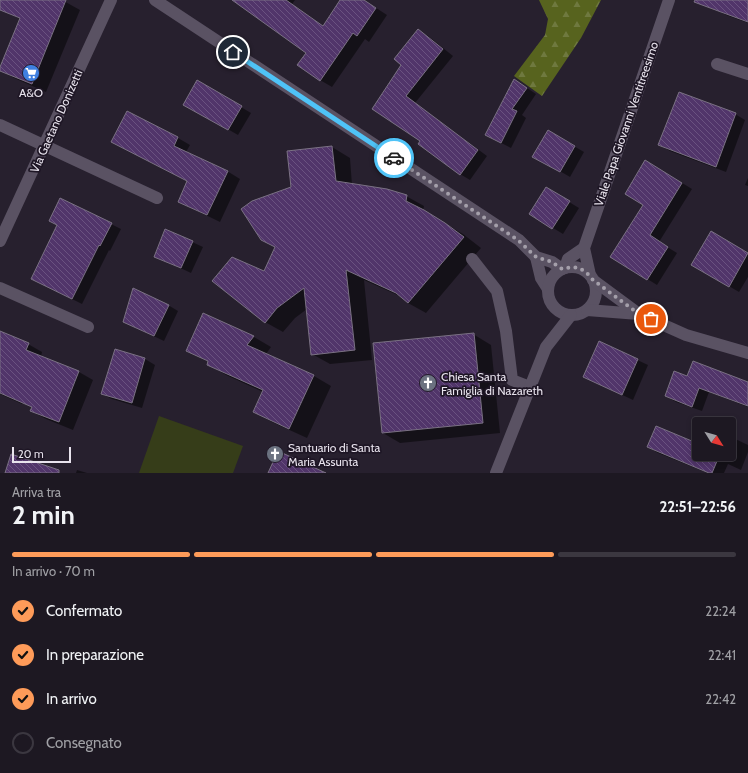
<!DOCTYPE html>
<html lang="it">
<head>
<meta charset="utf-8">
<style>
	body { margin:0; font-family:Cabin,sans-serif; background:#2a252f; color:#f1f3f6; height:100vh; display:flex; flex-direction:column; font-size:15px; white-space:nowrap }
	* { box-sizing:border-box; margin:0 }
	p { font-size:13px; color:#a0a0a5 }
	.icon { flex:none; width:22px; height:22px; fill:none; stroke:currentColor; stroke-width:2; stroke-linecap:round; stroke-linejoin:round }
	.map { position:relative; height:473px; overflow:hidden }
	.side { display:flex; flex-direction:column; background:#1d1822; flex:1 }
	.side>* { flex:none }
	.needle { width:26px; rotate:127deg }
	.tools { position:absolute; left:692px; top:417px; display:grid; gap:8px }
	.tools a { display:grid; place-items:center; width:44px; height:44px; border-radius:4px; background:#1d1822; box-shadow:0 2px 6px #0003,0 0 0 1px #3b3740; font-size:20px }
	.scale { position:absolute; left:12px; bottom:10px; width:59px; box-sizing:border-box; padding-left:4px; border:2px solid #e8e3ed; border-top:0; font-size:11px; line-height:14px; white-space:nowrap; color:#e8e3ed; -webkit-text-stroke:3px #1e1625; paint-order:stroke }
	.pin { position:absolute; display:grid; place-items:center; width:34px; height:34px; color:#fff; margin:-17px; border:2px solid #fff; border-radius:50%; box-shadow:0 1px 4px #0007 }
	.courier { position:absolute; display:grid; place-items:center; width:40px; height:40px; margin:-20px; border:3px solid #4fc3f7; border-radius:50%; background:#fff; color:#222; box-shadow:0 1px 5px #0007 }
	.overview em { font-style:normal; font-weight:800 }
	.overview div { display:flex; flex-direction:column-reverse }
	.overview { display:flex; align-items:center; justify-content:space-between; height:68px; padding:0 12px }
	h1 { font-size:26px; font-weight:800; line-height:30px }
	.bar { display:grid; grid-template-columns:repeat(4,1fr); gap:6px 4px; align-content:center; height:48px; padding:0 12px }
	.bar i { height:5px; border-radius:3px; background:#3b3740 }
	.bar .active { background:#fe9b59 }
	.bar p { grid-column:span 4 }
	ol { padding:0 12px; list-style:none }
	li { display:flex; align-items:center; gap:12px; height:44px }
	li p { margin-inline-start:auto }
	li .icon { padding:4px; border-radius:50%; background:#fe9b59; color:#111; stroke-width:4 }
	li:last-child { color:#a0a0a5 }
	li i { width:22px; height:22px; border:2px solid #3b3740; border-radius:50% }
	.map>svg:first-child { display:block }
</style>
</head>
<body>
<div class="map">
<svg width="748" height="473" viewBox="0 0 748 473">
	<defs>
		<pattern id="forest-firs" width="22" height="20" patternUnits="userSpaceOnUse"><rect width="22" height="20" fill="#57631e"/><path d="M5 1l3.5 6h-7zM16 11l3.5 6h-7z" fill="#6f793f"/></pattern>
		<pattern id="building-back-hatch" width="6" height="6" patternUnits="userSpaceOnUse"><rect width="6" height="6" fill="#51356a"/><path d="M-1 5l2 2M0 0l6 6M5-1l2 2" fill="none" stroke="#6a5280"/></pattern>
	</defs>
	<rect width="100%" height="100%" fill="#27202e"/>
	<path fill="#363d19" d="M159 416 243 446 233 473H139Z"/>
	<path fill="url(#forest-firs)" d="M539 0H601L581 38 542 96 514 76 545 35 548 19Z"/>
	<g fill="#0007">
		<path d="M4 0H62L80 10 46 92 14 78 0 70 21 19 1 9Z"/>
		<path d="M247 0H295L292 4 324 26 342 0H364L387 15 369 42 365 39 332 87 320 80 308 52Z"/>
		<path d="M720 0H748V23L726 15 716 9Z"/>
		<path d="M418 30 428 36 453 56 415 103 487 156 470 180 460 174 422 141 373 109 402 65Z"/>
		<path d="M197 81 251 113 238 135 184 104Z"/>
		<path d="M524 86 536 94 522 115 526 118 511 148 486 135Z"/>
		<path d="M735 114 745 120 726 172 670 151 660 145Z"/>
		<path d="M548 131 584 152 570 177 534 156Z"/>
		<path d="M178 138 190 145 186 152 227 171 240 179 220 222 179 202 188 182 113 142Z"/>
		<path d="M332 147 350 158 352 185 406 196 424 206 423 211 463 234 481 248 426 313 408 303 402 297 364 280 372 360 330 364 312 354 307 309 295 318 283 332 265 322V272L275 247 261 239 292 187Z"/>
		<path d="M656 167 692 189 659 242 677 253 657 285 612 257 645 205Z"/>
		<path d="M748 178V186L745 185Z"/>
		<path d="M546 188 579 208 563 234 530 214Z"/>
		<path d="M111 224 121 229 110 251 109 250 82 304 32 279Z"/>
		<path d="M166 230 203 247 191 273 155 256Z"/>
		<path d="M712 232 748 254V277L739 292 693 265Z"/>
		<path d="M168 305 178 311 164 341 124 322Z"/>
		<path d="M204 314 254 337 271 347 266 354 314 376 331 386 307 438 272 422 254 412 263 392 226 375 208 364 209 362 187 350Z"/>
		<path d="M0 332 28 344 42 352 41 357 79 372 93 380 73 430 46 419 31 411 33 407 34 377 22 404 0 394Z"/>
		<path d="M473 334 491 345 500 433 400 443 383 433Z"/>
		<path d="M599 342 648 365 633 400 584 377Z"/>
		<path d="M145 359 155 365 142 408 112 399 102 394Z"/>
		<path d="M688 377 748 383V407L709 392 702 411 676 402 666 396Z"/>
		<path d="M729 436 748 445V452L741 470 728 464 724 473H708L658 453 648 447 699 445V454H729Z"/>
		<path d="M77 470 87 473H76Z"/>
	</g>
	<g fill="url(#building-back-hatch)" stroke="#7a7183">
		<path d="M0 0H66L32 84 0 71V67L20 18 0 10Z"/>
		<path d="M232 0H286L323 26 340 0H364L376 8 357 36 353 33 320 81 297 65 306 53Z"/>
		<path d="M695 0H748V22L694 2Z"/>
		<path d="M418 29 443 49 406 96 478 150 460 175 418 144 420 141 372 109 401 65 394 59Z"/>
		<path d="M514 79 527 88 512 109 517 111 501 143 485 135Z"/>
		<path d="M197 80 242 106 228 130 183 105Z"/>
		<path d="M679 92 736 113 716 167 658 145Z"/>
		<path d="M127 111 178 137 174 146 228 171 207 215 178 202 187 181 111 142Z"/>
		<path d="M548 130 575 146 560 172 532 157Z"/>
		<path d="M332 146 336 181 387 189 407 195 406 201 424 210 445 223 464 237 408 303 396 293 346 270 355 350 311 355 304 288 277 308 265 323 212 281 232 257 264 271 275 247 261 240 241 209 252 201 291 187 287 151Z"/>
		<path d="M645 160 682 183 650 235 668 247 647 280 610 257 643 205 625 194Z"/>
		<path d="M546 187 570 201 552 229 529 214Z"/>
		<path d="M60 198 112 223 100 246 99 245 72 299 31 279 57 225 49 221Z"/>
		<path d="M165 229 193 241 181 268 154 257Z"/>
		<path d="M711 231 748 253 729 287 691 265Z"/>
		<path d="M133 288 169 305 154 336 123 322Z"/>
		<path d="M203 313 254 336 247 345 314 375 289 429 253 412 263 390 207 365 208 361 186 351Z"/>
		<path d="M0 331 29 343 26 350 79 371 59 422 30 411 32 407 0 393Z"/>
		<path d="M474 333 483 423 382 433 373 343Z"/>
		<path d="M599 341 638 359 622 395 583 377Z"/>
		<path d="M115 349 145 358 132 403 101 394Z"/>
		<path d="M693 361 748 382V406L699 388 692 407 665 396 674 371 687 376Z"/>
		<path d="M656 426 699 444V454H720L712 473H709L647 447Z"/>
		<path d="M278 451 326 473H268Z"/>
		<path d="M11 454 59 470V473H5Z"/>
	</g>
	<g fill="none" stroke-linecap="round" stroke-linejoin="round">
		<g stroke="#5a5263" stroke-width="12">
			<path d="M155 0 519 240 536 257 552 262 562 269"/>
			<path d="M717 64 748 74"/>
			<path d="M0 125 157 198"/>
			<path d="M0 241 111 0"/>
			<path d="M536 257 541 278 548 289"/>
			<path d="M472 259 497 291 506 331 512 380 530 387"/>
			<circle cx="572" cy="291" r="24"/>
			<path d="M565 268 568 259 584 248"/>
			<path d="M590 275 584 248 669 0"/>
			<path d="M593 280 639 314 686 335 748 353"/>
			<path d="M0 288 88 327"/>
			<path d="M587 310 639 314"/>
			<path d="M496 473 546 347 571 315"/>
		</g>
	</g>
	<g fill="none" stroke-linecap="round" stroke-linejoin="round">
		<path stroke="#a49faa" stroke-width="4" stroke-dasharray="0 7.2" d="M394 158 518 240 536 257 552 262 562 269 572 267 579 268 586 272 593 280 639 314 651 319"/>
		<path stroke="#4fc3f7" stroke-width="5" d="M233 52 394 158"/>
	</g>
	<defs>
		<g id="supermarket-disc" transform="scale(0.9)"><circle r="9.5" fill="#3f7fe0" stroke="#1e1625"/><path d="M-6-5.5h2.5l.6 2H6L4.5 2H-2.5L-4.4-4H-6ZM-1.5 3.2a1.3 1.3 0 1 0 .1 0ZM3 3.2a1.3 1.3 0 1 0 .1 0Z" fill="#fff"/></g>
		<g id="church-disc" transform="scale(0.9)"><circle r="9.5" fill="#6b7280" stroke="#1e1625"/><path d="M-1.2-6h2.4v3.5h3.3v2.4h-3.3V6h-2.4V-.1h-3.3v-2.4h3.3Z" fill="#fff"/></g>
	</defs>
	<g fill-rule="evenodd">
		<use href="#supermarket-disc" x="31" y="73"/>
		<use href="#church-disc" x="428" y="383"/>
		<use href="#church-disc" x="275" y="454"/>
	</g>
	<g text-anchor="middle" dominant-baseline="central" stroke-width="3.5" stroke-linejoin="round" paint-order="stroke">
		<g font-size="12" fill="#e8e3ed" stroke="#1e1625" text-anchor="start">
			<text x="31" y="92" text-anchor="middle">A&amp;O</text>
			<text x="441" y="376">Chiesa Santa<tspan x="441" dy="14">Famiglia di Nazareth</tspan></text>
			<text x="288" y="447">Santuario di Santa<tspan x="288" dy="14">Maria Assunta</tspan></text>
		</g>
		<g font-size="12" fill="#e8e3ed" stroke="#1e1625">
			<text transform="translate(56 121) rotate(-66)">Via Gaetano Donizetti</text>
			<text transform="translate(626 124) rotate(-71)">Viale Papa Giovanni Ventitreesimo</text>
		</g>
	</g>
</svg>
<div class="tools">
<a><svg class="needle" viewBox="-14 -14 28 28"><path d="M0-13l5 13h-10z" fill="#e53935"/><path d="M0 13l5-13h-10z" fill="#a0a0a5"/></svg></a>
</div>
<div class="scale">20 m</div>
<div class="pin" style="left:651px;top:319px;background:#ea580c"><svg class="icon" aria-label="bag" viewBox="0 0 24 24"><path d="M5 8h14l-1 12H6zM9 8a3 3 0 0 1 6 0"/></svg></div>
<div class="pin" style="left:233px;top:52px;background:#1f2937"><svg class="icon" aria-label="home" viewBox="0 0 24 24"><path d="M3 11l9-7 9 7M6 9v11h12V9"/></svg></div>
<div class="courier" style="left:394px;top:158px"><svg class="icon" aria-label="car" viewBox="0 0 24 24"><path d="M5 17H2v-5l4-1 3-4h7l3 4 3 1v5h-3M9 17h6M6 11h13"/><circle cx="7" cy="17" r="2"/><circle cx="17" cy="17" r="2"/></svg></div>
</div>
<section class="side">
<div class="overview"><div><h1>2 min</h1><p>Arriva tra</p></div><em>22:51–22:56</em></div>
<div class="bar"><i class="active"></i><i class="active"></i><i class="active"></i><i></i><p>In arrivo · 70 m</p></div>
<ol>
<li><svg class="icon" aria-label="check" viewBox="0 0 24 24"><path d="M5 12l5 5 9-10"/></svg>Confermato<p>22:24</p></li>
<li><svg class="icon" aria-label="check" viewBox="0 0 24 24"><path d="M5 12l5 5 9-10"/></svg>In preparazione<p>22:41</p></li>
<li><svg class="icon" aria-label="check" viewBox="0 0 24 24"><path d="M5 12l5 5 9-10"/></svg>In arrivo<p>22:42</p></li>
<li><i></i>Consegnato</li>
</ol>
</section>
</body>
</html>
